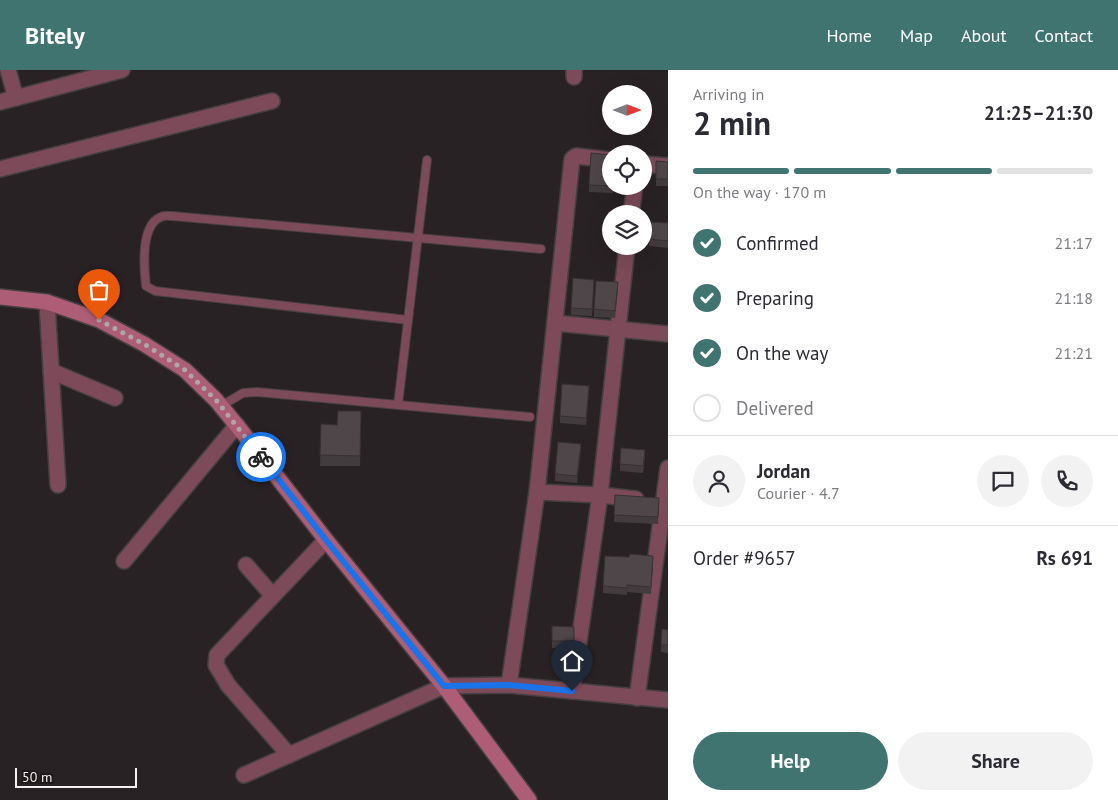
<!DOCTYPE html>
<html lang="en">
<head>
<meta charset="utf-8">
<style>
	body { margin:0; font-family:"PT Sans",sans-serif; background:#f2f2f3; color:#2b2b33; height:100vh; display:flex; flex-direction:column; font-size:19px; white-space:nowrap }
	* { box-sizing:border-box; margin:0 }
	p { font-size:16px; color:#7c7c81 }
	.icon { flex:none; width:28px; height:28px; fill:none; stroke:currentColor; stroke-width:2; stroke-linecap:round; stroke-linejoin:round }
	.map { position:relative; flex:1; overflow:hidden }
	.drawer { display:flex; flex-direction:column; background:#fff; width:450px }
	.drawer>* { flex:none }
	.needle { width:32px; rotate:90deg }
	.tools { position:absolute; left:602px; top:15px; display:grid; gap:10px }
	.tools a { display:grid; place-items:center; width:50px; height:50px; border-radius:50%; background:#fff; box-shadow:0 5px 20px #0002; font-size:25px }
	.scale { position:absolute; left:15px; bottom:12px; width:122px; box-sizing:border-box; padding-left:5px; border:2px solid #f4eff0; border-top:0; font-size:14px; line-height:18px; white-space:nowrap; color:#f4eff0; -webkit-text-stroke:4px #1f191a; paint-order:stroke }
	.pin { position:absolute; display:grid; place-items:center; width:42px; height:42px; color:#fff; margin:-51px -21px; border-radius:50% 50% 50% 0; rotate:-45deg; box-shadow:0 0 5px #0007 }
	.pin .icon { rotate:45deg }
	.courier { position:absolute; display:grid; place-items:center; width:50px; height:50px; margin:-25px; border:4px solid #1a73e8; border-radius:50%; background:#fff; color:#222; box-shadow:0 1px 6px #0007 }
	.summary em { font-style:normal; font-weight:600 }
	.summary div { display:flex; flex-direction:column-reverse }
	.summary { display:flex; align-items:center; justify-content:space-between; height:85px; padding:0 25px }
	h1 { font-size:32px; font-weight:600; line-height:38px }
	.bar { display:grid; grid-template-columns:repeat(4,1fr); gap:8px 5px; align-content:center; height:60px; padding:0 25px }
	.bar i { height:6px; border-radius:4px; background:#e1e1e2 }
	.bar .selected { background:#407471 }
	.bar p { grid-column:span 4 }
	.line { display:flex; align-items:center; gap:12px; padding:0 25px; border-top:1px solid #e1e1e2 }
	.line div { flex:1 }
	.round { display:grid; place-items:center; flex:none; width:52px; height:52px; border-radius:26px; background:#f2f2f3 }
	ol { padding:0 25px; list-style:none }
	li { display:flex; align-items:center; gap:15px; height:55px }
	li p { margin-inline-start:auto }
	li .icon { padding:5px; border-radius:50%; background:#407471; color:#fff; stroke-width:4 }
	li:last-child { color:#7c7c81 }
	li i { width:28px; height:28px; border:2px solid #e1e1e2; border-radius:50% }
	.button { display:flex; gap:10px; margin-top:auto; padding:10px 25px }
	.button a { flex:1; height:58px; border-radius:30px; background:#407471; color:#fff; font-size:20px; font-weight:600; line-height:58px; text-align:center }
	.button a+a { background:#f2f2f3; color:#2b2b33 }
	header { display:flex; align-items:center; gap:30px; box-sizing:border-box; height:70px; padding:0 25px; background:#407471; color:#fff }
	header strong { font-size:24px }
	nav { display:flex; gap:28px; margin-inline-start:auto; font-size:18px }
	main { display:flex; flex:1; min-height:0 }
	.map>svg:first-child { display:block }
</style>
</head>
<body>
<header>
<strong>Bitely</strong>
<nav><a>Home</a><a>Map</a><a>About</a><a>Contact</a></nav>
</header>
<main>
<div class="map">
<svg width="668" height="730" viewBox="0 0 668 730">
	<rect width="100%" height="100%" fill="#292224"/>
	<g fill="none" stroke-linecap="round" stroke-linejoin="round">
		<g stroke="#453f41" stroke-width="10">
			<g id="lane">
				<path d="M408 250 155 221 146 216C144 199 140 155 161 147 164 145 169 146 172 146L541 179"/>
				<path d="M398 335 427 90"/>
				<path d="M221 336 243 323 257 322 530 347"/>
			</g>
		</g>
		<g stroke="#453f41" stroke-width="18">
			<g id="street">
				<path d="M8 0 16 28"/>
				<path d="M574 0V7"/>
				<path d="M0 32 122 0"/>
				<path d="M644 94 668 96"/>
				<path d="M0 99 272 31"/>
				<path d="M631 144 635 116"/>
				<path d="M47 232 58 415"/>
				<path d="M555 253 668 264"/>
				<path d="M51 301 115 328"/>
				<path d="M537 422 600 425 636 429"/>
				<path d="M124 491 237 355"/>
				<path d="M246 495 273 526"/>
				<path d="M509 615 537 422 572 89 576 86 611 90"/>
				<path d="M572 621 600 425 627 176"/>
				<path d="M637 628 668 398"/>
				<path d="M289 685 228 615 216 595 217 585 326 470"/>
				<path d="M244 705 444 616 509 615 668 630"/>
			</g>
		</g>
		<g stroke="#453f41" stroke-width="18">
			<path id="secondary" d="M0 227 47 232 99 250 144 274 185 300 216 330 243 363 326 470 444 616 529 730"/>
		</g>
		<use href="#lane" stroke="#7c4a58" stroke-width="8"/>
		<use href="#street" stroke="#7c4a58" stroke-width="15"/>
		<use href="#secondary" stroke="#ad5d75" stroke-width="15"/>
	</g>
	<g fill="#433c3e">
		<path d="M656 91 668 92V116H656Z"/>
		<path d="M589 115 614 116 613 123 589 122Z"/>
		<path d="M668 153V178L649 176V169Z"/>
		<path d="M594 217 592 246 571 245V238Z"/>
		<path d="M618 219 615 248 594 247V239Z"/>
		<path d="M589 323 586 355 560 353V346Z"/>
		<path d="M361 341 360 396H320L321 354 337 355Z"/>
		<path d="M581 381 577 413 555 411V404Z"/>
		<path d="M645 387 643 403 620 401V394Z"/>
		<path d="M615 425 659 435 658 454 614 452Z"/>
		<path d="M653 494 651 524 627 522V525L603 523V516Z"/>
		<path d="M552 556 574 557V578H552Z"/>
		<path d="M668 560V583L661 582V575Z"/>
	</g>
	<g fill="#373132">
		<path d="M589 316V323L586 355V348Z"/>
		<path d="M581 374V381L577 413V406Z"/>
	</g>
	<g fill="#4e4648" stroke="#373132">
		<path d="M591 83 611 85V116L589 115Z"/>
		<path d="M656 91 668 92V109H656Z"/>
		<path d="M650 152 668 153V171L649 169Z"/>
		<path d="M573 208 594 210 592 239 571 238Z"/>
		<path d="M596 211 618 212 615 241 594 239Z"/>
		<path d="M562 314 589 316 586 348 560 346Z"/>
		<path d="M338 341H361L360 386 320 385 321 354 337 355Z"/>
		<path d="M558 372 581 374 577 406 555 404Z"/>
		<path d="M621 378 645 380 643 396 620 394Z"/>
		<path d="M615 425 659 428 658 447 614 445Z"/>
		<path d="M630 484 653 486 651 517 627 515V518L603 516 605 486 629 487Z"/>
		<path d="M552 556 574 557V571H552Z"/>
		<path d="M662 559 668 560V575H661Z"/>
	</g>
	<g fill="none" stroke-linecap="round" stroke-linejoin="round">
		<path stroke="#ada7a9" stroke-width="5" stroke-dasharray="0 9" d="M99 250 144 274 185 300 216 330 261 387"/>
		<path stroke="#1a73e8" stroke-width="6" d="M261 387 326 470 444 616 508 615 572 621"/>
	</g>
</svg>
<div class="tools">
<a><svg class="needle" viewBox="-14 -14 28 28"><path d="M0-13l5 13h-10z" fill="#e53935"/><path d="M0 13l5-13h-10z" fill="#7c7c81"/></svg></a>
<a><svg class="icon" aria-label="locate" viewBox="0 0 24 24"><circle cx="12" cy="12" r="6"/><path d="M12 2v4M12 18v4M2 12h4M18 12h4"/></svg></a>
<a><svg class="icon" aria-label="layers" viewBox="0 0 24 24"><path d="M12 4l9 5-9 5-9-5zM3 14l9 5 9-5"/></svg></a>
</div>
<div class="scale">50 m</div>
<div class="pin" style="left:99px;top:250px;background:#ea580c"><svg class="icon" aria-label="bag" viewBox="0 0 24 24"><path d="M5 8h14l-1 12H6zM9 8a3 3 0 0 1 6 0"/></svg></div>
<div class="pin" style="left:572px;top:621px;background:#1f2937"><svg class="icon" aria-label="home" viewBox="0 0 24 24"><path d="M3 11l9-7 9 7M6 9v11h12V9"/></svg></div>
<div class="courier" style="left:261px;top:387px"><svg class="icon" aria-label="bike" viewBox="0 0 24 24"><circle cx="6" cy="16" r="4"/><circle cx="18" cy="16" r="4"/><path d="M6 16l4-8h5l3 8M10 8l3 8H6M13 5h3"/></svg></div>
</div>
<section class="drawer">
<div class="summary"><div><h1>2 min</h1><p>Arriving in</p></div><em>21:25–21:30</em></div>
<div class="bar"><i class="selected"></i><i class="selected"></i><i class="selected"></i><i></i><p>On the way · 170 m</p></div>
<ol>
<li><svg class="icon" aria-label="check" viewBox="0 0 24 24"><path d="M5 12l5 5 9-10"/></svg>Confirmed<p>21:17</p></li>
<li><svg class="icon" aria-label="check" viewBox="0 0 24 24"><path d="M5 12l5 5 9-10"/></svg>Preparing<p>21:18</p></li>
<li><svg class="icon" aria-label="check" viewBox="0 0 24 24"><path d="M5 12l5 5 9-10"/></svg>On the way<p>21:21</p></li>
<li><i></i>Delivered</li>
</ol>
<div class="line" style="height:90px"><a class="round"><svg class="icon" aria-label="person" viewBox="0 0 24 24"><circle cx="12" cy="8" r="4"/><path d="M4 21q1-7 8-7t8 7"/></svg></a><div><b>Jordan</b><p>Courier · 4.7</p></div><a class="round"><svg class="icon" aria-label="chat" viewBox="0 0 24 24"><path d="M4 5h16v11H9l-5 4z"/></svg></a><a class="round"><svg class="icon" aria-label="phone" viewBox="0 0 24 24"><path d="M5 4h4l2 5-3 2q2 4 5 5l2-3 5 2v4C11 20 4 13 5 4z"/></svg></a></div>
<div class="line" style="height:65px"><div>Order #9657</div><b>Rs 691</b></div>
<div class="button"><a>Help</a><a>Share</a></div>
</section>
</main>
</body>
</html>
